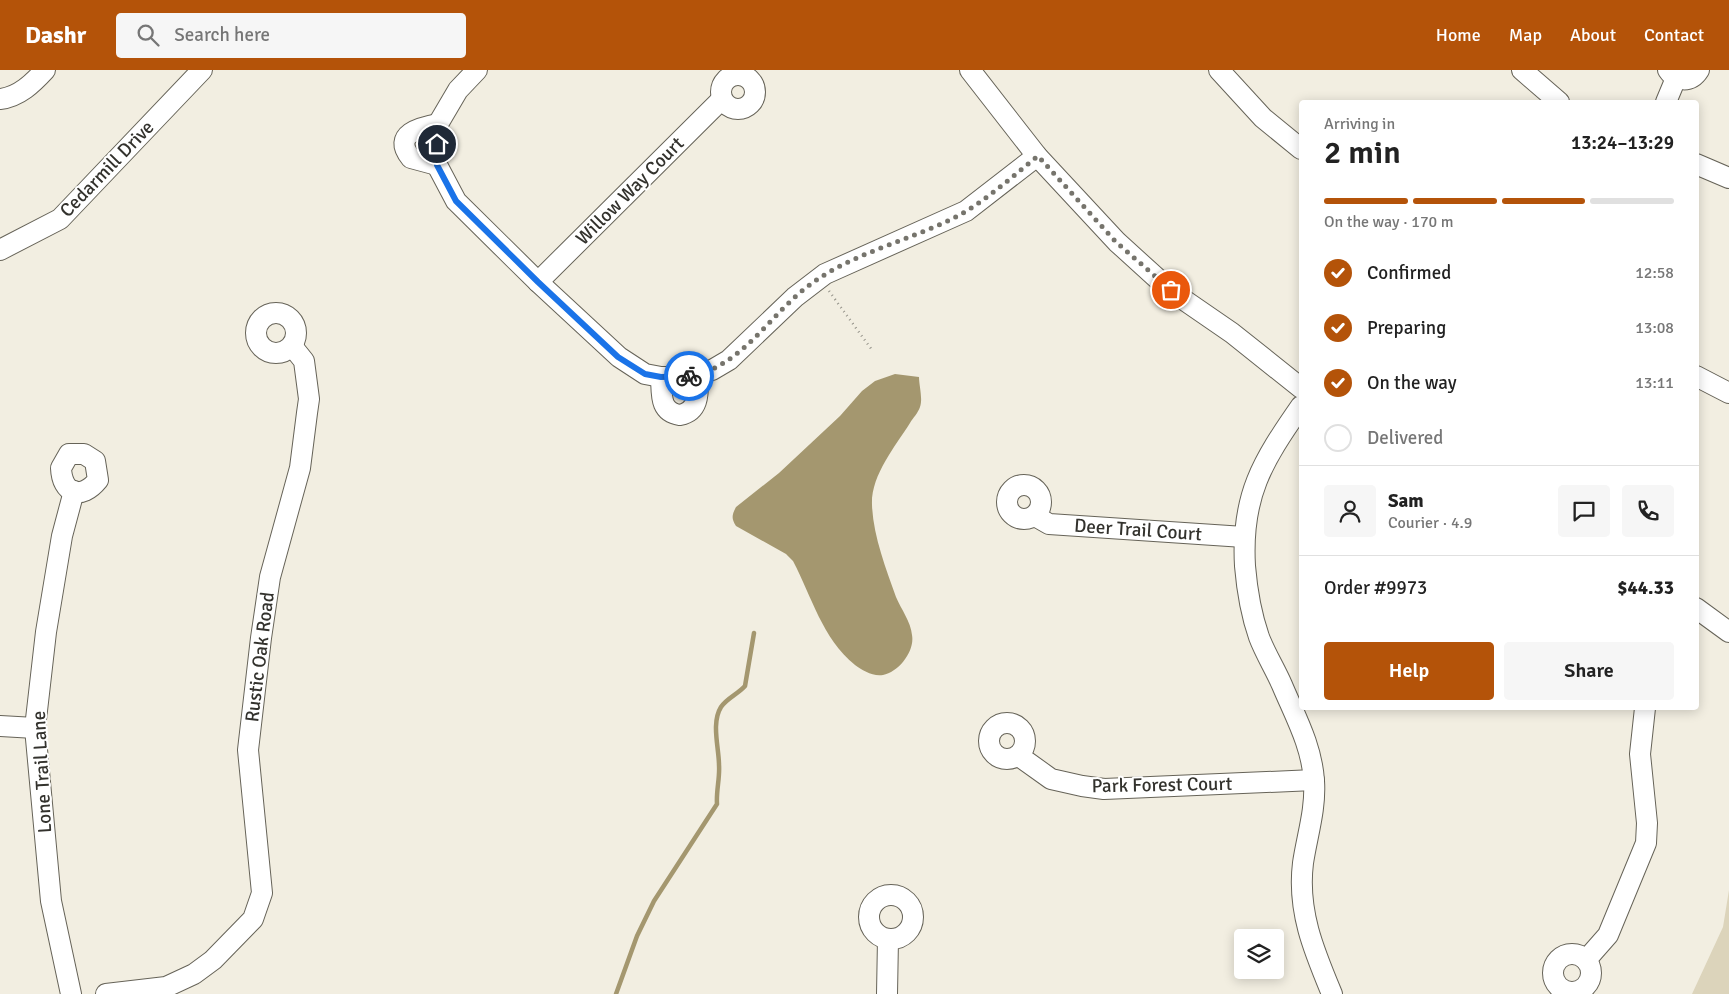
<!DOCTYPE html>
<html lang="en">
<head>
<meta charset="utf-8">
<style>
	body { margin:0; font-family:Signika,sans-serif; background:#f6f6f6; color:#222; height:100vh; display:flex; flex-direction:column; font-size:19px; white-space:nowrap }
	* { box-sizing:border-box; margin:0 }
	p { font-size:16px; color:#767676 }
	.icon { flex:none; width:28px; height:28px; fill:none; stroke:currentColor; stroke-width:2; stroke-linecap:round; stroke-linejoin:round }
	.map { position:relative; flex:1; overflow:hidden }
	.drawer { position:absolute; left:1299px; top:30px; width:400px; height:610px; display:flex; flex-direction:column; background:#fff; border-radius:5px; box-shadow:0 2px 12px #0003 }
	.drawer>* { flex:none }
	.controls { position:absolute; left:1234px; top:859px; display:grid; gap:10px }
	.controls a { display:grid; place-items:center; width:50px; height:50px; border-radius:5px; background:#fff; box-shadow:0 2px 12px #0003; font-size:25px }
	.pin { position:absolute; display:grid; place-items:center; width:42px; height:42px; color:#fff; margin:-21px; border:2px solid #fff; border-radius:50%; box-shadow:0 1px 5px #0007 }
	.courier { position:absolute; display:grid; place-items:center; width:50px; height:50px; margin:-25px; border:4px solid #1a73e8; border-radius:50%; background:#fff; color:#222; box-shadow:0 1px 6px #0007 }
	.head em { font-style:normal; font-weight:600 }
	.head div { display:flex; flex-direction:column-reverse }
	.head { display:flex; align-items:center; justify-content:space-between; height:85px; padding:0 25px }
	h1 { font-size:32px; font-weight:600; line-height:38px }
	.bar { display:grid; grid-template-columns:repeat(4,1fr); gap:8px 5px; align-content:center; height:60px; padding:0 25px }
	.bar i { height:6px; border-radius:4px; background:#e0e0e0 }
	.bar .selected { background:#b45309 }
	.bar p { grid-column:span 4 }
	.line { display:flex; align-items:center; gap:12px; padding:0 25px; border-top:1px solid #e0e0e0 }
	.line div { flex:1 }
	.round { display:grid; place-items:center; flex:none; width:52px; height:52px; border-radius:5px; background:#f6f6f6 }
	ol { padding:0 25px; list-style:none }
	li { display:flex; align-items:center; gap:15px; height:55px }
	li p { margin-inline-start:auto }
	li .icon { padding:5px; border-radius:50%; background:#b45309; color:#fff; stroke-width:4 }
	li:last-child { color:#767676 }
	li i { width:28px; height:28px; border:2px solid #e0e0e0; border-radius:50% }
	.action { display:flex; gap:10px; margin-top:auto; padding:10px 25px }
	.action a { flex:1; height:58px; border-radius:5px; background:#b45309; color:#fff; font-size:20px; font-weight:600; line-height:58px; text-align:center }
	.action a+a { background:#f6f6f6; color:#222 }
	header { display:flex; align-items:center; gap:30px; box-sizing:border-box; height:70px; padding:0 25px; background:#b45309; color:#fff }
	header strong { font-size:24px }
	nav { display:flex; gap:28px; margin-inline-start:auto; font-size:18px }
	.search { width:350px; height:45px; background:#f6f6f6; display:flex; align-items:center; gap:12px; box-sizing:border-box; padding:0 18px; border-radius:5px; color:#767676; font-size:19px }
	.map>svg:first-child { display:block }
</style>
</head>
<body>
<header>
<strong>Dashr</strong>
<div class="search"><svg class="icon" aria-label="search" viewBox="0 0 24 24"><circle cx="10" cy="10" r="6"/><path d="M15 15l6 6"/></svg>Search here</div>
<nav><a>Home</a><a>Map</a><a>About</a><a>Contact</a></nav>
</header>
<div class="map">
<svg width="1729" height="924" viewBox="0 0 1729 924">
	<rect width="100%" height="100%" fill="#f2eee1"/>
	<path fill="#dcd4bb" d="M1729 820V924H1692L1723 857Z"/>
	<path fill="#a4976f" d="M895 304 919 307C919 315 923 329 920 337 918 343 913 348 910 353 895 377 871 405 872 435 873 465 886 499 896 527 901 539 911 552 912 565 915 581 899 602 883 605 873 607 862 600 855 595 822 568 812 527 793 491L786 484 736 456C731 448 732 445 736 437L779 403 840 346 862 321 875 311Z"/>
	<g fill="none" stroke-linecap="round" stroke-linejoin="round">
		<path stroke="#a4976f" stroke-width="4.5" d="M616 924 637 866 654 831 717 734C716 721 720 708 719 695 719 678 711 653 721 637 727 628 738 624 745 616L754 563"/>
		<g stroke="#666358" stroke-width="22">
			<g id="minor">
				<path d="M477 0 458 20 438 54 437 95 456 131 538 212 619 287 645 304 661 307H679L712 300 729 290 795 227 825 204 966 141 1037 86"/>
				<path d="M970 0 1037 86 1117 172 1171 221 1232 263 1301 318"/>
				<path d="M1219 0 1263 48 1301 79"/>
				<path d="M1522 0 1559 32"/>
				<path d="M1668 0C1676 12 1691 13 1699 0"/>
				<circle cx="738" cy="22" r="17"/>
				<path d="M0 29C19 27 33 13 45 0"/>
				<path d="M1666 32 1676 8"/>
				<path d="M1696 94 1729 108"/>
				<path d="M437 95 411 88C391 64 421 57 438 54"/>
				<path d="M0 180 60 149 202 0"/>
				<path d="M538 212 722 29"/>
				<circle cx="276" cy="263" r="20"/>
				<path d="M1696 306 1729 323"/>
				<path d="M661 307C662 324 659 342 680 345 700 341 698 322 698 305"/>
				<path d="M1301 336C1262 392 1241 426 1245 496 1247 520 1251 544 1259 567 1265 583 1275 599 1282 615 1295 646 1312 676 1314 711 1316 739 1307 766 1303 793 1297 841 1314 881 1332 924"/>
				<path d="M69 384H84L95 391 98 410C81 431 62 424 61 398Z"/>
				<circle cx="1024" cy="432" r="17"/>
				<path d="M1035 446 1049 454 1244 467"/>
				<path d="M1696 538 1729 562"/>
				<circle cx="1007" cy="671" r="18"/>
				<path d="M0 656 35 658"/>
				<path d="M1019 686 1051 709 1082 716 1104 719 1314 710"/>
				<circle cx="891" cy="847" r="22"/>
				<circle cx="1572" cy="903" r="19"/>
				<path d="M1586 890 1608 865 1646 773 1647 753 1640 684 1645 638"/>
				<path d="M71 924 51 831 35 658 46 562 62 466 74 421"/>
				<path d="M106 924 166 917 194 904 213 890 253 849 262 823 248 680 261 568 270 507 300 398 307 343 309 329 304 291 292 276"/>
				<path d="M887 924 888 869"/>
			</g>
		</g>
		<path stroke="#939188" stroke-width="2.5" stroke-dasharray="1 4" stroke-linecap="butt" d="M829 221 872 280"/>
		<use href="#minor" stroke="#fff" stroke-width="20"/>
	</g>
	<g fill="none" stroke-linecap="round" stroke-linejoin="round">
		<path stroke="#76746c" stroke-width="5" stroke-dasharray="0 9" d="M689 306C742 298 770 243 811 214 851 184 907 171 952 149 984 133 1010 108 1038 86L1116 172 1171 220"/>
		<path stroke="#1a73e8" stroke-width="6" d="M437 74V95L456 131 538 212 618 287 645 304 661 307 689 306"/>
	</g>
	<g text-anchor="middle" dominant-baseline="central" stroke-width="4" stroke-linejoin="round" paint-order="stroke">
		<g font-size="19" fill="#33322d" stroke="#fff">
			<text transform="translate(107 99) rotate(-46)">Cedarmill Drive</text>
			<text transform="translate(630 121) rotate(-45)">Willow Way Court</text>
			<text transform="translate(1138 460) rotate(4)">Deer Trail Court</text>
			<text transform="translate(260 587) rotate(-83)">Rustic Oak Road</text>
			<text transform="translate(42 702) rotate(-93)">Lone Trail Lane</text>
			<text transform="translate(1162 715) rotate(-1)">Park Forest Court</text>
		</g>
	</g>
</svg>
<div class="controls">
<a><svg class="icon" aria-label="layers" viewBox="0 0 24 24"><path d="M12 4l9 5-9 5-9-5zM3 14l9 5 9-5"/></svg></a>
</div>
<div class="pin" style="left:1171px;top:220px;background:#ea580c"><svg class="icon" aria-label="bag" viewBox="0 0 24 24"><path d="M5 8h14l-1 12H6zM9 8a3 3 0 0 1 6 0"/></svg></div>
<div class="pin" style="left:437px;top:74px;background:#1f2937"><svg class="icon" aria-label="home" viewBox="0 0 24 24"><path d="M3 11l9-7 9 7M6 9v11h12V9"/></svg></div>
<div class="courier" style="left:689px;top:306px"><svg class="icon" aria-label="bike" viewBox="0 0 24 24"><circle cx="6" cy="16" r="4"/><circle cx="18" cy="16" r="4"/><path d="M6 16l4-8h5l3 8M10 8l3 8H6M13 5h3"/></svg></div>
<section class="drawer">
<div class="head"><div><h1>2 min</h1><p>Arriving in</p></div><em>13:24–13:29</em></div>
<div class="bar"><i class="selected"></i><i class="selected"></i><i class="selected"></i><i></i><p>On the way · 170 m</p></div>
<ol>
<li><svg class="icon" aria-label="check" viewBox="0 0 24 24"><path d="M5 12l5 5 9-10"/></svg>Confirmed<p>12:58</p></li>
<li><svg class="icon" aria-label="check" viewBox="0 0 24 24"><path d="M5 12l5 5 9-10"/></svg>Preparing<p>13:08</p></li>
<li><svg class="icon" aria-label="check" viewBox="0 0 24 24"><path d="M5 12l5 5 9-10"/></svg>On the way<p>13:11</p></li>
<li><i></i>Delivered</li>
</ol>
<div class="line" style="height:90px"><a class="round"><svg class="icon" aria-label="person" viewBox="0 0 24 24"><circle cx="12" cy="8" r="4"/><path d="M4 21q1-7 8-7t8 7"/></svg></a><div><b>Sam</b><p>Courier · 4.9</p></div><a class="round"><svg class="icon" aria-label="chat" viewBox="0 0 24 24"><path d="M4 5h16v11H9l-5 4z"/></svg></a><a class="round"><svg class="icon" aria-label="phone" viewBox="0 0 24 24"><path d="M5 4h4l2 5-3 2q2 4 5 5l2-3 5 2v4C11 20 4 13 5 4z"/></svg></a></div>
<div class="line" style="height:65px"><div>Order #9973</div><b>$44.33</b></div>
<div class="action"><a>Help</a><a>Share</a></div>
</section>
</div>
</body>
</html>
